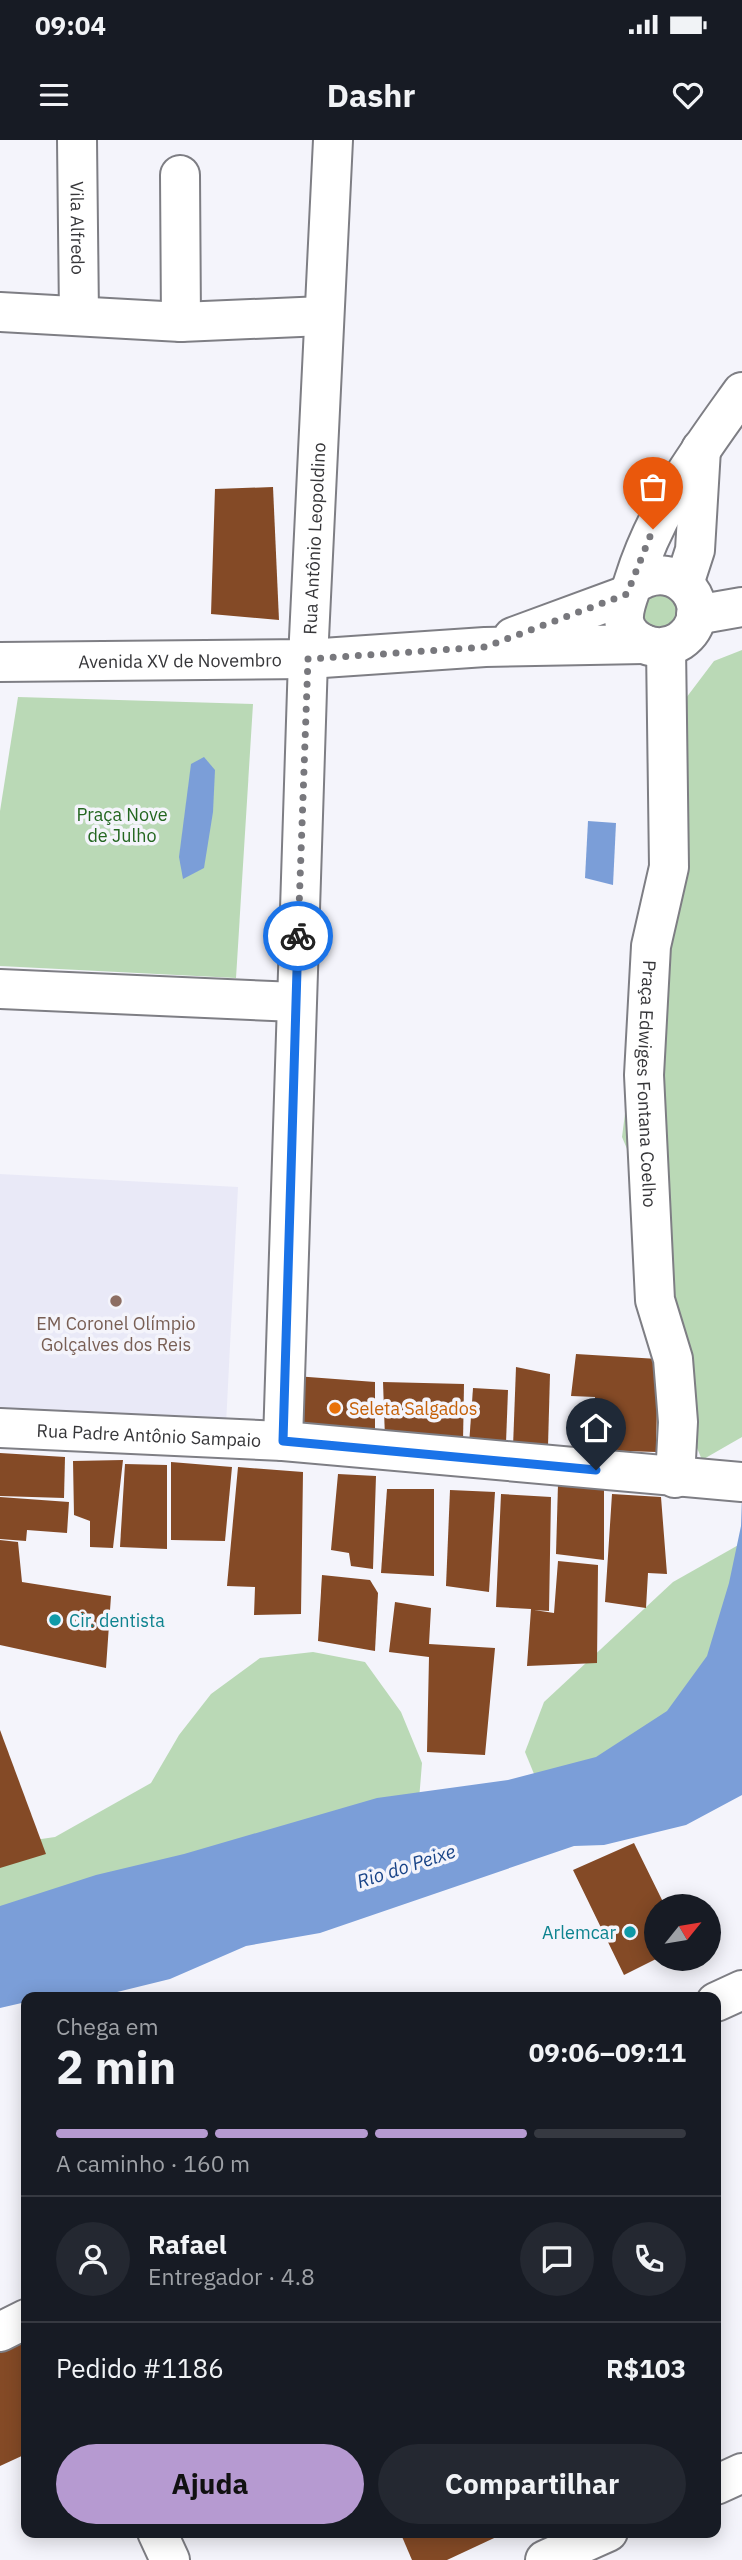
<!DOCTYPE html>
<html lang="pt">
<head>
<meta charset="utf-8">
<style>
	body { margin:0; font-family:"IBM Plex Sans",sans-serif; background:#242831; color:#f1f3f6; height:100vh; display:flex; flex-direction:column; font-size:26px; white-space:nowrap }
	* { box-sizing:border-box; margin:0 }
	p { font-size:23px; color:#9ea1a6 }
	.icon { flex:none; width:38px; height:38px; fill:none; stroke:currentColor; stroke-width:2; stroke-linecap:round; stroke-linejoin:round }
	.map { position:relative; flex:1; overflow:hidden }
	.panel { position:absolute; left:21px; top:1852px; width:700px; height:546px; display:flex; flex-direction:column; background:#171b24; border-radius:14px; box-shadow:0 4px 18px #0003 }
	.panel>* { flex:none }
	.needle { width:46px; rotate:60deg }
	.fabs { position:absolute; left:644px; top:1754px; display:grid; gap:14px }
	.fabs a { display:grid; place-items:center; width:77px; height:77px; border-radius:50%; background:#171b24; box-shadow:0 4px 18px #0003; font-size:35px }
	.pin { position:absolute; display:grid; place-items:center; width:60px; height:60px; color:#fff; margin:-72px -30px; border-radius:50% 50% 50% 0; rotate:-45deg; box-shadow:0 0 7px #0007 }
	.pin .icon { rotate:45deg }
	.courier { position:absolute; display:grid; place-items:center; width:70px; height:70px; margin:-35px; border:5px solid #1a73e8; border-radius:50%; background:#fff; color:#222; box-shadow:0 2px 9px #0007 }
	.head em { font-style:normal; font-weight:700 }
	.head div { display:flex; flex-direction:column-reverse }
	.head { display:flex; align-items:center; justify-content:space-between; height:119px; padding:0 35px }
	h1 { font-size:46px; font-weight:700; line-height:52px }
	.bar { display:grid; grid-template-columns:repeat(4,1fr); gap:10px 7px; align-content:center; height:84px; padding:0 35px }
	.bar i { height:9px; border-radius:5px; background:#363941 }
	.bar .active { background:#b69ad1 }
	.bar p { grid-column:span 4 }
	.line { display:flex; align-items:center; gap:18px; padding:0 35px; border-top:2px solid #363941 }
	.line div { flex:1 }
	.round { display:grid; place-items:center; flex:none; width:74px; height:74px; border-radius:37px; background:#242831 }
	.button { display:flex; gap:14px; margin-top:auto; padding:14px 35px }
	.button a { flex:1; height:80px; border-radius:42px; background:#b69ad1; color:#111; font-size:28px; font-weight:700; line-height:80px; text-align:center }
	.button a+a { background:#242831; color:#f1f3f6 }
	.status { display:flex; justify-content:space-between; align-items:center; height:49px; padding:0 35px; background:#171b24; direction:ltr }
	.status svg { height:19px; fill:currentColor }
	header { display:flex; justify-content:space-between; align-items:center; height:91px; padding:0 35px; background:#171b24; font-size:32px; font-weight:700 }
	.map>svg:first-child { display:block }
</style>
</head>
<body>
<div class="status"><b>09:04</b><svg viewBox="0 0 49 12"><path d="M0 12V9h3v3zM5 12V6h3v6zM10 12V3h3v9zM15 12V0h3v12zM26 1h20v11H26zM47 4h2v5h-2z"/></svg></div>
<header><svg class="icon" aria-label="menu" viewBox="0 0 24 24"><path d="M4 6h16M4 12h16M4 18h16"/></svg>Dashr<svg class="icon" aria-label="heart" viewBox="0 0 24 24"><path d="M12 20l-8-8c-3-5 5-10 8-4 3-6 11-1 8 4z"/></svg></header>
<div class="map">
<svg width="742" height="2420" viewBox="0 0 742 2420">
	<rect width="100%" height="100%" fill="#f4f4fb"/>
	<path fill="#e9e9f7" d="M0 1034 238 1047 226 1285 0 1274Z"/>
	<g fill="#bad9b6">
		<path d="M649 453 673 455 680 473 668 488 655 489 641 476Z"/>
		<path d="M742 510V1297L702 1320 681 1269 646 1054 622 997 657 725 683 562 714 521Z"/>
		<path d="M18 557 253 564 236 838 0 826V671Z"/>
		<path d="M742 1403V1607L546 1663 525 1612 544 1562 673 1442Z"/>
		<path d="M313 1512 365 1522 401 1572 422 1623 418 1672 0 1810V1705L55 1697 151 1643 179 1595 211 1554 260 1518Z"/>
	</g>
	<g fill="#7b9ed8">
		<path d="M204 617 215 630 213 672 204 728 183 739 179 717 191 624Z"/>
		<path d="M588 681 616 683 613 745 585 738Z"/>
		<path d="M742 1357V1655L686 1685 604 1705 574 1706 320 1793 246 1806 170 1839 105 1855 26 1857V1862L0 1868V1766L96 1735 184 1714 377 1658 508 1640 596 1617 667 1571 707 1516 729 1443 741 1386Z"/>
	</g>
	<g fill="#844a26">
		<path d="M273 347 279 480 211 474 215 349Z"/>
		<path d="M576 1214 658 1219 656 1312 596 1310 595 1257 571 1256Z"/>
		<path d="M516 1227 550 1234 548 1306 513 1307Z"/>
		<path d="M295 1236 375 1242V1296L295 1294Z"/>
		<path d="M383 1242 464 1244 463 1302 385 1298Z"/>
		<path d="M473 1248 508 1250 506 1303 469 1305Z"/>
		<path d="M0 1313 65 1317 64 1358 0 1356Z"/>
		<path d="M123 1320 113 1408 90 1407V1381L74 1375 73 1321Z"/>
		<path d="M171 1322 232 1327 225 1401 171 1400Z"/>
		<path d="M125 1324 167 1325V1409L120 1407Z"/>
		<path d="M238 1327 303 1332 301 1474 254 1475 255 1447 227 1446Z"/>
		<path d="M338 1334 376 1336 373 1429 351 1426 349 1413 331 1410Z"/>
		<path d="M558 1344H604V1420L556 1414Z"/>
		<path d="M387 1349H434V1436L381 1433Z"/>
		<path d="M450 1350 495 1352 489 1452 446 1446Z"/>
		<path d="M501 1354 551 1357 549 1471 534 1470 554 1473 558 1421 598 1425 597 1523 527 1526 531 1469 496 1467Z"/>
		<path d="M612 1354 661 1357 667 1434 648 1433 646 1468 605 1462Z"/>
		<path d="M0 1357 69 1362 67 1393 27 1390 26 1401 0 1399Z"/>
		<path d="M0 1400 18 1402 22 1442 111 1456 106 1528 0 1505Z"/>
		<path d="M322 1435 370 1440 378 1453 375 1511 318 1501Z"/>
		<path d="M395 1462 431 1468 429 1504 495 1508 485 1615 427 1612 429 1517 389 1512Z"/>
		<path d="M0 1590 46 1714 0 1728Z"/>
		<path d="M634 1703 665 1766H656V1819L624 1835 573 1730Z"/>
		<path d="M26 2193V2314L0 2326V2205Z"/>
		<path d="M400 2392H507L447 2420H412Z"/>
	</g>
	<g fill="none" stroke-linecap="round" stroke-linejoin="round">
		<g stroke="#7e7e84" stroke-width="42">
			<g id="minor">
				<path id="s1" d="M77 0 79 175"/>
				<path d="M180 35 181 182"/>
				<path d="M0 172 181 182 323 176"/>
				<path d="M684 444 695 410 701 309"/>
				<path d="M633 445C679 412 721 472 680 501 669 508 656 509 644 504 611 488 627 463 634 440 656 369 699 312 742 252"/>
				<path d="M696 475 742 467"/>
				<path d="M513 497 627 455"/>
				<path id="s2" d="M666 507 669 727 651 806 644 935 655 1160 673 1219 678 1282 675 1338"/>
				<path id="s3" d="M0 522 308 519 485 507 644 504"/>
				<path d="M0 849 296 862"/>
				<path id="s4" d="M0 1288 283 1301 742 1342"/>
				<path id="s5" d="M283 1301 308 519 333 0"/>
				<path d="M716 1862 742 1850"/>
				<path d="M0 2192 26 2179"/>
				<path d="M716 2345 742 2333"/>
				<path d="M157 2392 170 2420"/>
				<path d="M545 2420 608 2392"/>
			</g>
		</g>
		<use href="#minor" stroke="#fff" stroke-width="38"/>
	</g>
	<g fill="none" stroke-linecap="round" stroke-linejoin="round">
		<path stroke="#78787d" stroke-width="7" stroke-dasharray="0 12.6" d="M298 796 308 519 485 507 627 454 653 389"/>
		<path stroke="#1a73e8" stroke-width="9" d="M298 796 283 1301 596 1330"/>
	</g>
	<circle fill="#8d6e63" stroke="#f4f4fb" stroke-width="2.5" cx="116" cy="1161" r="7"/>
	<circle fill="#e8710a" stroke="#f4f4fb" stroke-width="2.5" cx="335" cy="1268" r="7"/>
	<g fill="#0f9aa8" stroke="#f4f4fb" stroke-width="2.5">
		<circle cx="55" cy="1480" r="7"/>
		<circle cx="630" cy="1792" r="7"/>
	</g>
	<g text-anchor="middle" dominant-baseline="central" stroke-width="7" stroke-linejoin="round" paint-order="stroke">
		<g font-size="18" fill="#363639" stroke="#f4f4fb">
			<text stroke="none"><textPath href="#s1" startOffset="88">Vila Alfredo</textPath></text>
			<text stroke="none"><textPath href="#s5" startOffset="903">Rua Antônio Leopoldino</textPath></text>
			<text stroke="none"><textPath href="#s3" startOffset="180">Avenida XV de Novembro</textPath></text>
			<text stroke="none"><textPath href="#s2" startOffset="439">Praça Edwiges Fontana Coelho</textPath></text>
			<text stroke="none"><textPath href="#s4" startOffset="149">Rua Padre Antônio Sampaio</textPath></text>
		</g>
		<g font-size="18" fill="#236620" stroke="#f4f4fb">
			<text x="122" y="674">Praça Nove<tspan x="122" dy="21">de Julho</tspan></text>
		</g>
		<g font-size="18" fill="#785e54" stroke="#f4f4fb">
			<text x="116" y="1183">EM Coronel Olímpio<tspan x="116" dy="21">Golçalves dos Reis</tspan></text>
		</g>
		<g font-size="18" fill="#c56008" stroke="#f4f4fb" text-anchor="start">
			<text x="349" y="1268">Seleta Salgados</text>
		</g>
		<g font-size="18" fill="#0d838f" stroke="#f4f4fb" text-anchor="start">
			<text x="69" y="1480">Cir. dentista</text>
			<text x="616" y="1792" text-anchor="end">Arlemcar</text>
		</g>
		<g font-size="19" font-style="italic" fill="#184387" stroke="#f4f4fb">
			<text transform="translate(406 1726) rotate(-18)">Rio do Peixe</text>
		</g>
	</g>
</svg>
<div class="fabs">
<a><svg class="needle" viewBox="-14 -14 28 28"><path d="M0-13l5 13h-10z" fill="#e53935"/><path d="M0 13l5-13h-10z" fill="#9ea1a6"/></svg></a>
</div>
<div class="pin" style="left:653px;top:389px;background:#ea580c"><svg class="icon" aria-label="bag" viewBox="0 0 24 24"><path d="M5 8h14l-1 12H6zM9 8a3 3 0 0 1 6 0"/></svg></div>
<div class="pin" style="left:596px;top:1330px;background:#1f2937"><svg class="icon" aria-label="home" viewBox="0 0 24 24"><path d="M3 11l9-7 9 7M6 9v11h12V9"/></svg></div>
<div class="courier" style="left:298px;top:796px"><svg class="icon" aria-label="bike" viewBox="0 0 24 24"><circle cx="6" cy="16" r="4"/><circle cx="18" cy="16" r="4"/><path d="M6 16l4-8h5l3 8M10 8l3 8H6M13 5h3"/></svg></div>
<section class="panel">
<div class="head"><div><h1>2 min</h1><p>Chega em</p></div><em>09:06–09:11</em></div>
<div class="bar"><i class="active"></i><i class="active"></i><i class="active"></i><i></i><p>A caminho · 160 m</p></div>
<div class="line" style="height:126px"><a class="round"><svg class="icon" aria-label="person" viewBox="0 0 24 24"><circle cx="12" cy="8" r="4"/><path d="M4 21q1-7 8-7t8 7"/></svg></a><div><b>Rafael</b><p>Entregador · 4.8</p></div><a class="round"><svg class="icon" aria-label="chat" viewBox="0 0 24 24"><path d="M4 5h16v11H9l-5 4z"/></svg></a><a class="round"><svg class="icon" aria-label="phone" viewBox="0 0 24 24"><path d="M5 4h4l2 5-3 2q2 4 5 5l2-3 5 2v4C11 20 4 13 5 4z"/></svg></a></div>
<div class="line" style="height:91px"><div>Pedido #1186</div><b>R$103</b></div>
<div class="button"><a>Ajuda</a><a>Compartilhar</a></div>
</section>
</div>
</body>
</html>
